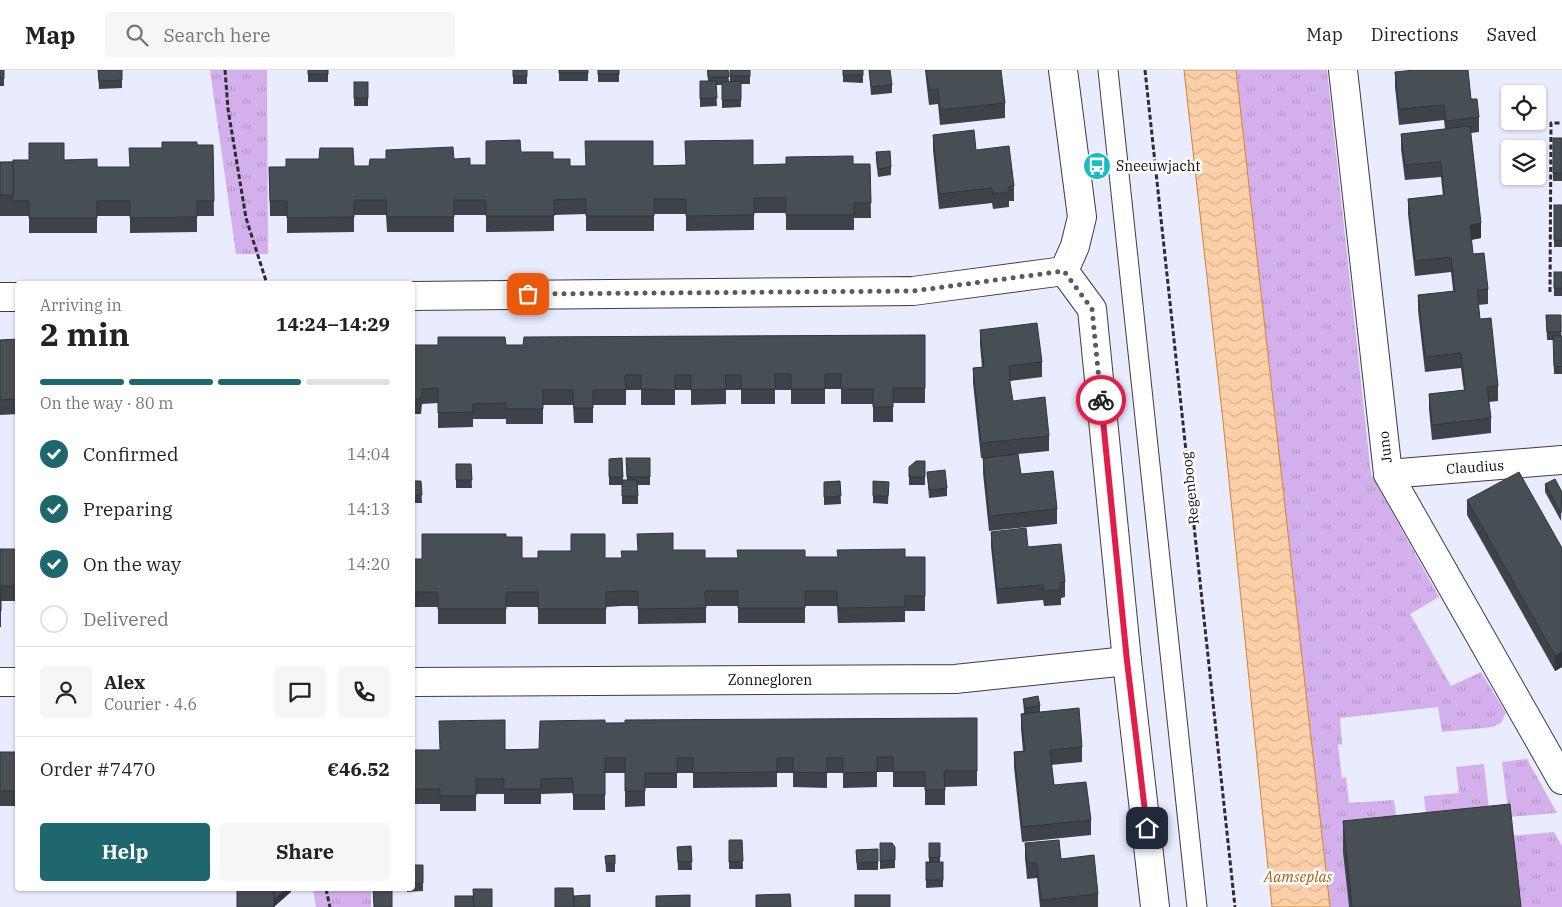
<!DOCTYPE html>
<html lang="en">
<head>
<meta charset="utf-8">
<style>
	body { margin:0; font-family:"IBM Plex Serif",serif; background:#f6f6f6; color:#222; height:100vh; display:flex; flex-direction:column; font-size:19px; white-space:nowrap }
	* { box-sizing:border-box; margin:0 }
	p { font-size:16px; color:#767676 }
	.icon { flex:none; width:28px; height:28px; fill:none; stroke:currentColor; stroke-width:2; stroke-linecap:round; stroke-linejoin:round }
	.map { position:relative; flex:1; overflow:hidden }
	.side { position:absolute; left:15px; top:211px; width:400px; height:610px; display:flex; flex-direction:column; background:#fff; border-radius:5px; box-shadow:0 1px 4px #0004 }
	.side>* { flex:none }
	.tools { position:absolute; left:1501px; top:15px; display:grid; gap:10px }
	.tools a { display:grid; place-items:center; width:45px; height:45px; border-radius:5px; background:#fff; box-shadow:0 1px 4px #0004; font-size:25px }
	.pin { position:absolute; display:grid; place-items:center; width:42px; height:42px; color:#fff; margin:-21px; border-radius:10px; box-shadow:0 2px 8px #0006 }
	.courier { position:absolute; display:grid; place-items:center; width:50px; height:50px; margin:-25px; border:4px solid #e11d48; border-radius:50%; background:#fff; color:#222; box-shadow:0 1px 6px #0007 }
	.overview em { font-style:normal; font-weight:700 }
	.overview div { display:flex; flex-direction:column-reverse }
	.overview { display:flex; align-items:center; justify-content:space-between; height:85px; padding:0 25px }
	h1 { font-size:32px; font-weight:700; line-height:38px }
	.bar { display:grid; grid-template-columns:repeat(4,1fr); gap:8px 5px; align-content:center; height:60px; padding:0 25px }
	.bar i { height:6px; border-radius:4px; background:#e0e0e0 }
	.bar .on { background:#1e676c }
	.bar p { grid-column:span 4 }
	.line { display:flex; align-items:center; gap:12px; padding:0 25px; border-top:1px solid #e0e0e0 }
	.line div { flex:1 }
	.round { display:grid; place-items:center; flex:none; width:52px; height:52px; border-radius:5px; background:#f6f6f6 }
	ol { padding:0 25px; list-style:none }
	li { display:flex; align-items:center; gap:15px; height:55px }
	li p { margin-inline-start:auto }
	li .icon { padding:5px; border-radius:50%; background:#1e676c; color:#fff; stroke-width:4 }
	li:last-child { color:#767676 }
	li i { width:28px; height:28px; border:2px solid #e0e0e0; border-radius:50% }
	.action { display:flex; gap:10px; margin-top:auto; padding:10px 25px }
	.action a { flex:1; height:58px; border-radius:5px; background:#1e676c; color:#fff; font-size:20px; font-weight:700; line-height:58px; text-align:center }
	.action a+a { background:#f6f6f6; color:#222 }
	header { display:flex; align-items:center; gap:30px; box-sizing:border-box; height:70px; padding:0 25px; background:#fff; border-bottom:1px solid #e0e0e0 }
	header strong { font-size:24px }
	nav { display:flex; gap:28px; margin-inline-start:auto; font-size:18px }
	.search { width:350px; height:45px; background:#f6f6f6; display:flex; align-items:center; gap:12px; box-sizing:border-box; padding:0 18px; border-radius:5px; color:#767676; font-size:19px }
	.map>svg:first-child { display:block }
</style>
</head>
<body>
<header>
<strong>Map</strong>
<div class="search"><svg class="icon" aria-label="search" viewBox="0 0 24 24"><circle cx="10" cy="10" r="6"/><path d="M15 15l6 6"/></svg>Search here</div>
<nav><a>Map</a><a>Directions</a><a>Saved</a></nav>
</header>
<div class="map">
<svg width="1562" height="837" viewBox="0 0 1562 837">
	<defs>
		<pattern id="grass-tufts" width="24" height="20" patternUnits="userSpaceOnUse" patternTransform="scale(1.25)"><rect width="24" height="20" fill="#d3b0ec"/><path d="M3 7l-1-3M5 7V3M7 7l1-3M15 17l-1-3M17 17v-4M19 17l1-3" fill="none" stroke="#b496c9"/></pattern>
		<pattern id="water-waves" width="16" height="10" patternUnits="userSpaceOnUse" patternTransform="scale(1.25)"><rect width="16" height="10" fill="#fbd0a9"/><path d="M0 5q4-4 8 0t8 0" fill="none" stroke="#d6b190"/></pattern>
	</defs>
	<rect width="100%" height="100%" fill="#e9ebff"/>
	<g fill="url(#grass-tufts)">
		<path d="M210 0H267L268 184H236Z"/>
		<path d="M1236 0H1327L1371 404 1439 527 1410 544 1451 616 1481 602 1506 643 1501 653 1493 657 1442 662 1438 637 1340 648 1342 674 1338 675 1342 708 1346 707 1349 733 1394 730 1400 777 1343 784 1349 837H1330Z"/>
		<path d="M1527 689 1557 743 1509 747 1502 692Z"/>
		<path d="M1484 694 1490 749 1427 755 1424 726 1459 723 1456 697Z"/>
		<path d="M1554 762 1562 776V837H1518L1510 766Z"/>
		<path d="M313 819H371V837H316Z"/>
	</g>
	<path fill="url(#water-waves)" stroke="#d8812a" d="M1184 0H1236L1330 837H1272L1223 351Z"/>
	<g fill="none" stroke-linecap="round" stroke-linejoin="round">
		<g stroke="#3e3e3e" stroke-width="21">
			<path id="lane" d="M1108 0 1197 837"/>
		</g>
		<g stroke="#3e3e3e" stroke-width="30">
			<g id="street">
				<path d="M1063 0 1082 147 1075 176 1064 201 1092 239 1127 591 1155 837"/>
				<path d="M1343 0 1388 404 1562 710"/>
				<path d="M412 226 913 221 1064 201"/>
				<path d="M0 227H18"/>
				<path d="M1388 404 1562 390"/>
				<path d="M0 612H18"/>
				<path d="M412 612 955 609 1127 591"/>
			</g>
		</g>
		<g stroke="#2d2d2d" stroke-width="3" stroke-dasharray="5 2.5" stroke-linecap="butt">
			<path d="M225 0 228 39 246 148 267 214"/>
			<path d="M1145 0 1235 837"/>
			<path d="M1550 222 1551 53H1562"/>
			<path d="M326 819 330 837"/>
		</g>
		<use href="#lane" stroke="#fff" stroke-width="19"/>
		<use href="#street" stroke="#fff" stroke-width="28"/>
	</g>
	<g fill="#3d4348">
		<rect x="0" y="0" width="4" height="16"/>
		<path d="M98 0H122V18L99 19Z"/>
		<rect x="308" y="0" width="20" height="12"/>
		<rect x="513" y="0" width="14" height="14"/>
		<rect x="559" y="0" width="29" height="11"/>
		<rect x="598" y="0" width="21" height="12"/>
		<path d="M707 0H728L729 12H730V0H750V14H741V37L722 38V15H716L717 36 700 37V11H708Z"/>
		<path d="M843 0H863V13L843 12Z"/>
		<path d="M869 0 892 15V23L871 25Z"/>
		<path d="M925 0H1001L1005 33V48L940 55 938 34 929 35Z"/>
		<path d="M1395 2 1471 29 1479 47V62L1471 63 1481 168 1471 170 1473 184 1488 219V234L1478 235 1480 249 1498 316V331L1489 332 1491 348V363L1432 370 1429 339V324L1464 320 1463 314 1461 298 1425 302 1418 240V225L1453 221V220L1451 202 1415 206 1408 144V129L1443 126 1441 107 1405 110 1401 79V64L1445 59 1444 50 1399 55 1395 17Z"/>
		<rect x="354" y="12" width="14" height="24"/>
		<path d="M933 65 976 80 1014 116V131H1009V137L993 139 992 133 939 139 933 80Z"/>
		<rect x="1553" y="68" width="9" height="43"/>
		<path d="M197 75H213L214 146H197V162L130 163V146H97V163H29V146H0V92L64 90 97 97H129L162 78Z"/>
		<path d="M521 82 553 89 570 96 870 94 871 148H854V160H786V143H754V160L686 161V144H654V161H586V144L554 145V161L486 162V145H454V162H387L386 145H354V162L287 163V146H270L269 97 369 96 454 89 470 95H486Z"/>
		<path d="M876 82 891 97V105L878 107 876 90Z"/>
		<rect x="1554" y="135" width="8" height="42"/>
		<rect x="1554" y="202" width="8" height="24"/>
		<path d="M1546 245H1561L1562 304H1554L1553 270H1547Z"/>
		<path d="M980 260 1042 292V307L1010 311 1013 331 1049 366V381L1018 384 1021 404 1057 439V454L989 461 983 403V388H981L973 313V298L982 297 980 275Z"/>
		<path d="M925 265V333H893V352H873V334H841V319H825V334H791V320H775V334H741V320H726V334L691 335V320H675V335H641V320H626V335H593V353H574L573 335H543V354H506V349H473V357L438 358V333L422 334 421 344H412V275H523Z"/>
		<path d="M18 269V344L0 345V270Z"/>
		<path d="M622 388 623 410H627L626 388H650V415H638V434H622V415H609V389Z"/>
		<path d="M925 391V415H909V397Z"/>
		<path d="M456 394H471L472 418H456Z"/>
		<path d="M927 402 947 418V426L929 428Z"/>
		<path d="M412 411H421L422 433H412Z"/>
		<path d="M840 411 841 434 824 435V412Z"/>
		<path d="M873 411 889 412 888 434 873 433Z"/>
		<path d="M1545 414 1562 422 1561 451 1545 422Z"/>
		<path d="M1467 430 1562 478V597L1555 601 1467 445Z"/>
		<path d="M991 462 1028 477 1065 512V527L1061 528V535L1044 536 1043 530 997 534 991 477Z"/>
		<path d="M506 467 522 488H621L673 480 705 488 925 487V541H905V552L838 553 837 536H805V553H738V536H706V553L638 554V536H622L606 537V554H538V537H506V554H438V537H412V489H422Z"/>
		<path d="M0 479H18V531H1V557H0Z"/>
		<path d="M1023 629 1040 636V642L1082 677V692L1051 695 1054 715 1091 750V765L1022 772 1014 697V682L1023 681 1021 659V644L1024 643Z"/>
		<path d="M977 648V716L945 717V735H925V717H893V702H877V717L843 718V703H827V718L793 717V703H777V717L693 718V703H677V718H645V736L625 737V703H605V740H573V723L541 724V734H504V724H476V741H440V734H412V680L539 679 605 653Z"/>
		<rect x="0" y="682" width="18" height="54"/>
		<path d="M1343 751 1521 837H1349L1343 783Z"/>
		<path d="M729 770H742L743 799H729Z"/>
		<path d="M880 773 895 777V798L880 799Z"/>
		<path d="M929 773H940V792H943V817L926 818V792H929Z"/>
		<path d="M1025 773 1061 789 1098 824V837H1040L1037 808 1027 809 1025 788Z"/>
		<path d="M691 776 692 800H678L677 777Z"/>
		<path d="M878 779V800H857L856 780Z"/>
		<path d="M615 785V802H606L605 786Z"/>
		<path d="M412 795H423V821L407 822V819H412Z"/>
	</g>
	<g fill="#32373b">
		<path d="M1481 153V168L1470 170V155Z"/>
		<path d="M1562 582V597L1555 601V586Z"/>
		<path d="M286 819H291V822L274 837V829Z"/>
	</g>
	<g fill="#474e54" stroke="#32373b">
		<rect x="0" y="0" width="4" height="8"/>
		<path d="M98 0H122V10L99 11Z"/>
		<rect x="308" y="0" width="20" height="4"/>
		<rect x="513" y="0" width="14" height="6"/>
		<rect x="559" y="0" width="29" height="3"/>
		<rect x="598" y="0" width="21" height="4"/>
		<path d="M708 0H728L729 7H708Z"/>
		<rect x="730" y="0" width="20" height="6"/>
		<rect x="843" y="0" width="20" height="5"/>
		<path d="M869 0H890L892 15 871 17Z"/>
		<path d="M926 0H1001L1005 33 940 40 938 19 929 20Z"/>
		<path d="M1415 0H1468L1471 29H1477L1479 47 1446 51 1444 35 1399 39 1395 2Z"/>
		<path d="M700 11H716L717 28 700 29Z"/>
		<path d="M741 11V30H722V12Z"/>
		<rect x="354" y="12" width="14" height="16"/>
		<path d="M1470 56 1481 153 1470 155 1473 184 1484 183 1488 219 1477 220 1480 249 1491 248 1498 316 1487 317 1491 348 1432 355 1429 324 1465 320 1463 299 1461 283 1425 287 1418 225 1455 221 1453 205 1451 187 1415 191 1408 129 1444 125 1441 92 1405 95 1401 64Z"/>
		<path d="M974 60 976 80 1009 76 1014 116H1009V122L993 124 992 118 939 124 933 65Z"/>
		<rect x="1553" y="68" width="9" height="35"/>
		<path d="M520 70 521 82H553V89H570V96H586L585 71H653V96L686 95 685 71 753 70V95L786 94V87L853 86V94H870L871 133H854V145H786V128H754V145L686 146V129H654V146H586V129L554 130V146H486V130H454V147H387L386 130H354V147L287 148V131H270L269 97H286V89H319L320 78H353L354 96H369L370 89H386V80L453 77 454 89 470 88V95H486V71Z"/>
		<path d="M162 72H197V75H213L214 131H197V147L130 148V131H97V148H29V131H13V90H29V73H64V90L97 89V97H130L129 78H162Z"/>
		<path d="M890 81 891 97 878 99 876 82Z"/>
		<rect x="0" y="92" width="13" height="33"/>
		<rect x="1554" y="135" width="8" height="35"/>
		<rect x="1554" y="202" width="8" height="16"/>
		<path d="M1546 245H1561V262H1547Z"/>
		<path d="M1037 253 1042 292 1009 296 1010 313 1013 331 1045 327 1049 366 981 373 973 298 984 297 980 260Z"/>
		<path d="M925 265V318H893V337H873V319H841V304H825V319H791V304H775V319H741V305H725L726 319 691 320V305H675V320L641 319V305H625L626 320H593V338H574L573 320H543V339H506V333L473 334V342L438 343V318L422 319 421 329H412V275H438V267H505L506 275H523L524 267Z"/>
		<path d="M1553 266H1562V297L1554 296Z"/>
		<path d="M18 269V329L0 330V270Z"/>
		<path d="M1018 384 1021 404 1053 401 1057 439 989 446 983 388Z"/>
		<path d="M622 388 623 407H609V389Z"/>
		<path d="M626 388H650V407H627Z"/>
		<path d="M916 391H925V407H909V397Z"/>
		<path d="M456 394H471L472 410H456Z"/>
		<path d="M945 400 947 418 929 420 927 402Z"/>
		<path d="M1519 402 1562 478V582L1555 586 1467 430Z"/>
		<path d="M1555 409 1562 422 1561 443 1545 414Z"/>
		<path d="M622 410H637L638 426H622Z"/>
		<path d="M412 411H421L422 425H412Z"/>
		<path d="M840 411 841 426 824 427V412Z"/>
		<path d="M873 411 889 412 888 426H873Z"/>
		<path d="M1026 458 1028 477 1061 474 1065 512 1060 513 1061 520 1044 521 1043 515 997 519 991 462Z"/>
		<path d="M673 463V480H705V488H738L737 480H805V487H838L837 480 905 479V487H925V526H905V537L838 538 837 521H805V538H738V521H705L706 538 638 539V521H622L606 522V539H538V522H506V539H438V522H412V489H422V464H506V467H522V488H538V481H571V464H605V488H622L621 481H638L637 464Z"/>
		<path d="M0 479H18V516H1V541H0Z"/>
		<path d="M1038 626 1040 636 1025 638 1023 629Z"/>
		<path d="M1079 638 1082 677 1050 680 1054 715 1086 712 1091 750 1022 757 1014 682 1025 681 1021 644Z"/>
		<path d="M977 648V701H944L945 720H925V702H893V687H877V702L843 703V688H827V703L793 702V688H777V702L693 703V688H677V703H645V721H625V688H605V725H573V708L541 709V719H504V709H476V726H440V719H412V680H440L439 651 505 650V680L539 679 540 651 605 650V653H625V650Z"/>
		<rect x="0" y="682" width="18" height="39"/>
		<path d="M1510 734 1521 837H1352L1343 751Z"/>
		<path d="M729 770H742L743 791 729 792Z"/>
		<path d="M1059 770 1061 789 1094 785 1098 824 1041 830 1037 793H1027L1025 773Z"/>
		<path d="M880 773H892L895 777V790L880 791Z"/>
		<path d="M929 773H940V787L929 788Z"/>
		<path d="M691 776 692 792H678L677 777Z"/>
		<path d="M878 779V792L857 793 856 780Z"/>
		<path d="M615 785V794H606L605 786Z"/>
		<rect x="926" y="792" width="17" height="18"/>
		<path d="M412 795H423V813L412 814Z"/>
		<path d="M555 818H573L574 837H555Z"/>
		<path d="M257 819H286L274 829V820H257Z"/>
		<path d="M373 819H392V837H374Z"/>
		<path d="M473 819H492V837H474Z"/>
		<rect x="237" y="820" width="37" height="17"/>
		<path d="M790 824 791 837H756V825Z"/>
		<path d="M590 825V837H574V826Z"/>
		<path d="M690 825V837H656V826Z"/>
		<rect x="855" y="825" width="35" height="12"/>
		<path d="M455 826H473L474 837H455Z"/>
	</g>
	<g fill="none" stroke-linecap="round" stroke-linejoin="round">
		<path stroke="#595960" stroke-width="5" stroke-dasharray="0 9" d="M528 224 913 221 1064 201 1092 239 1101 330"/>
		<path stroke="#e11d48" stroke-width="6" d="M1101 330 1127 591 1147 758"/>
	</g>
	<defs>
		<g id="bus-disc" transform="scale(1.4375)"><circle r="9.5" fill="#18bcc6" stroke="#fff"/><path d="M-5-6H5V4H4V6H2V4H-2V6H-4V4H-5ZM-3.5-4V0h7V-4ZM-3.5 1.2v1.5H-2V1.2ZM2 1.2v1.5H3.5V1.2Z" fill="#fff"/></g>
	</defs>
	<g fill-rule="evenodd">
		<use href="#bus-disc" x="1097" y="96"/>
	</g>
	<g text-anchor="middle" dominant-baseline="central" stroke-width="5" stroke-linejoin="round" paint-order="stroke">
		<g font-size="14" fill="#0b0b0b" stroke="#fff" text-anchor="start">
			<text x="1116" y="96">Sneeuwjacht</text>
		</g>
		<g font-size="14" fill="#0b0b0b" stroke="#fff">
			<text transform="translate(1385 377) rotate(-96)">Juno</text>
			<text transform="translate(1475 397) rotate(-4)">Claudius</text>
			<text transform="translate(1190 418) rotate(-96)">Regenboog</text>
			<text x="770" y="610">Zonnegloren</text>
		</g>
		<g font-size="15" font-style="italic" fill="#a65f0b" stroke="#fff">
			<text x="1298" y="806">Aamseplas</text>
		</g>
	</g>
</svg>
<div class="tools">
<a><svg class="icon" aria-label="locate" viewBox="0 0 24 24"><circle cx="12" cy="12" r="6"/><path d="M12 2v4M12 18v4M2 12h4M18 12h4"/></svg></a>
<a><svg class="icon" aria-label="layers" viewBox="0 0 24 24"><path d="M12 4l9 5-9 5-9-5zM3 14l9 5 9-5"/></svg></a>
</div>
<div class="pin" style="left:528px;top:224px;background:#ea580c"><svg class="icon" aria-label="bag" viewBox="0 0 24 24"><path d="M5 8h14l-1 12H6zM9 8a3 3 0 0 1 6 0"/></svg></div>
<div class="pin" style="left:1147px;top:758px;background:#1f2937"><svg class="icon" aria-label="home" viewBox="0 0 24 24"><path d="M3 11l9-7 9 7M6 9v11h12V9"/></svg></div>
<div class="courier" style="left:1101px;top:330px"><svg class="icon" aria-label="bike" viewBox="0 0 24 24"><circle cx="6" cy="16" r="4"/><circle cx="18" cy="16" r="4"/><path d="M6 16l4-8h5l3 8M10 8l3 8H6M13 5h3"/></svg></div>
<section class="side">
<div class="overview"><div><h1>2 min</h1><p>Arriving in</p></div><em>14:24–14:29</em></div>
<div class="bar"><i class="on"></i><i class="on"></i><i class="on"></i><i></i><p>On the way · 80 m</p></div>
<ol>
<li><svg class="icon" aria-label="check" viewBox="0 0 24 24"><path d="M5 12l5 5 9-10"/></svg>Confirmed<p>14:04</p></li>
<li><svg class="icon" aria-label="check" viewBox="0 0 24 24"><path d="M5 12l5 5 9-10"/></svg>Preparing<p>14:13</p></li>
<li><svg class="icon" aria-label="check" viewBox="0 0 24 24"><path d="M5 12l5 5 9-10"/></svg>On the way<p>14:20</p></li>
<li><i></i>Delivered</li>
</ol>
<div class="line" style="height:90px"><a class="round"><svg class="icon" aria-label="person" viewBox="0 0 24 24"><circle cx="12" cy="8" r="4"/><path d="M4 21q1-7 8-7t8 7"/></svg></a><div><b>Alex</b><p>Courier · 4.6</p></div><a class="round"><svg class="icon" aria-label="chat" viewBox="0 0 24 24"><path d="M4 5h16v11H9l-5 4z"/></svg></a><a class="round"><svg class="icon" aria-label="phone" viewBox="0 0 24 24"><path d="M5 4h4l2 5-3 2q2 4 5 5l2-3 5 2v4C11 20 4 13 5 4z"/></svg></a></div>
<div class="line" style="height:65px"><div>Order #7470</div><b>€46.52</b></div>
<div class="action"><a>Help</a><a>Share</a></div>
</section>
</div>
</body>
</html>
